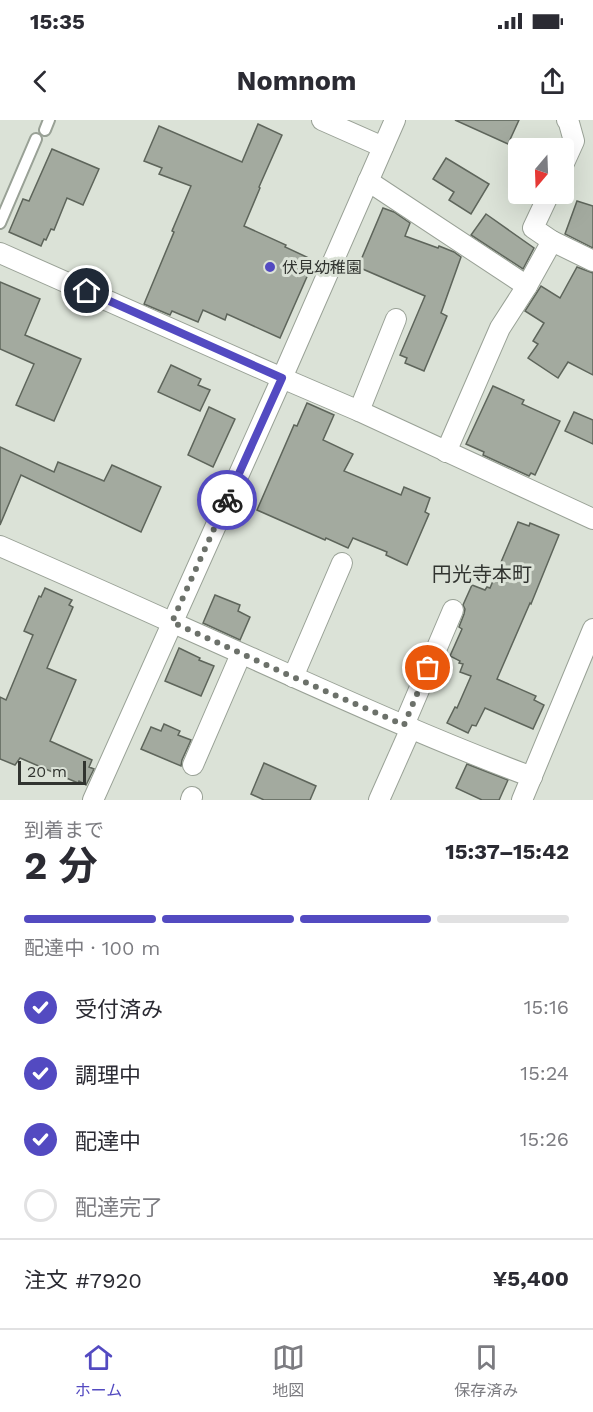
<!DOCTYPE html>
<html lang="ja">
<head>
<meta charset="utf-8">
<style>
	body { margin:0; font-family:"Work Sans","Noto Sans JP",sans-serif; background:#f2f2f3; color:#2b2b33; height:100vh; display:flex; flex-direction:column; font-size:22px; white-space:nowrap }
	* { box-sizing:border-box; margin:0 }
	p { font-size:20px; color:#7c7c81 }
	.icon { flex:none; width:33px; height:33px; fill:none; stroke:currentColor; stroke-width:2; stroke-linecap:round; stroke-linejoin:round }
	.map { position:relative; height:680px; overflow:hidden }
	.sheet { display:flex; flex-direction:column; background:#fff; flex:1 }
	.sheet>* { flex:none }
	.needle { width:39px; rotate:199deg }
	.tools { position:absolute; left:508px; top:18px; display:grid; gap:12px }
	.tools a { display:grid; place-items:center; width:66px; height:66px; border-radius:6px; background:#fff; box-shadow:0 6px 24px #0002; font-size:30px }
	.scale { position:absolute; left:18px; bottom:15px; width:68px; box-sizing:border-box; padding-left:6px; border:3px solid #313430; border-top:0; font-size:16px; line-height:21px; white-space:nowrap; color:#313430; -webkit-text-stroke:4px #dbe2d7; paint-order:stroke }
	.pin { position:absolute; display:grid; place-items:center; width:51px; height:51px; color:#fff; margin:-26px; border:3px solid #fff; border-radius:50%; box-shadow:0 2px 6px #0007 }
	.courier { position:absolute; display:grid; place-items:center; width:60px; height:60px; margin:-30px; border:4px solid #534ac1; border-radius:50%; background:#fff; color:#222; box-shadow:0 2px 8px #0007 }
	.headline em { font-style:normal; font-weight:700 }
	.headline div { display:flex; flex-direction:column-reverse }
	.headline { display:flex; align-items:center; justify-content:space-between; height:102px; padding:0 24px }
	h1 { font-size:39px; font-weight:700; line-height:45px }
	.bar { display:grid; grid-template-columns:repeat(4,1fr); gap:9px 6px; align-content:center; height:72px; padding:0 24px }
	.bar i { height:8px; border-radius:4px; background:#e1e1e2 }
	.bar .selected { background:#534ac1 }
	.bar p { grid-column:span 4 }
	.line { display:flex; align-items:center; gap:15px; padding:0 24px; border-top:2px solid #e1e1e2 }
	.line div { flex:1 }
	ol { padding:0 24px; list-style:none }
	li { display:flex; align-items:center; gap:18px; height:66px }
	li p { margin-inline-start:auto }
	li .icon { padding:6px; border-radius:50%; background:#534ac1; color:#fff; stroke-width:4 }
	li:last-child { color:#7c7c81 }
	li i { width:33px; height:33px; border:3px solid #e1e1e2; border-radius:50% }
	.status { display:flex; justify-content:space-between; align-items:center; height:42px; padding:0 30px; background:#fff; direction:ltr }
	.status svg { height:16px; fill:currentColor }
	header { display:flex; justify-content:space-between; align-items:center; height:78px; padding:0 24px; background:#fff; font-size:27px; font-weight:700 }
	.tab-bar { display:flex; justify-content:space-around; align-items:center; height:84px; border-top:2px solid #e1e1e2; background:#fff; font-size:16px; color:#7c7c81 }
	.tab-bar a { display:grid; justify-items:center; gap:3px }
	.tab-bar .selected { color:#534ac1 }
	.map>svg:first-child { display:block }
</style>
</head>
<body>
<div class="status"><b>15:35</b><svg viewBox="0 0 49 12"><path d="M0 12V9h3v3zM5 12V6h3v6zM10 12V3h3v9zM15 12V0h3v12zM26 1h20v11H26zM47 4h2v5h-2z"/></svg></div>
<header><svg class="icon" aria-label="back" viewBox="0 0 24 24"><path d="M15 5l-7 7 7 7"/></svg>Nomnom<svg class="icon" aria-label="share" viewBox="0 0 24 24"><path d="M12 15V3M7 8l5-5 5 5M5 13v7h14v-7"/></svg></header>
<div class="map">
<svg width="593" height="680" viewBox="0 0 593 680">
	<rect width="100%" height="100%" fill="#dbe2d7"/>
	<g fill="#a3aa9f" stroke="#5e655b" stroke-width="1.5">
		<path d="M455 0H519L508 24Z"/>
		<path d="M258 4 282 15 259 67 260 68 244 106 286 125 285 127 311 139 310 141 313 143 280 218 227 194 225 200 203 190 198 202 172 191 170 195 144 184 174 112 172 111 191 66 159 54 162 48 144 41 159 6 242 42Z"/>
		<path d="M52 29 99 49 83 85 67 78 54 110 51 109 46 120 44 119 41 126 9 112 23 79 29 81Z"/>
		<path d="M446 38 489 64 471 94 449 80 454 72 433 59Z"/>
		<path d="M577 81 593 86V128L565 114Z"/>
		<path d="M383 88 394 92 410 103 405 116 438 128 439 126 454 132 461 137 441 193 447 196 424 251 405 243 407 238 400 235 425 176 358 147Z"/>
		<path d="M486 94 534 128 523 149 471 115Z"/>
		<path d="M577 147 593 153V255L568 242 558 258 528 238 538 224 533 221 544 203 525 191 541 166 560 178Z"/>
		<path d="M0 162 40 179 25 215 81 239 54 301 16 285 34 244 0 229Z"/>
		<path d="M171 245 201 259 198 265 210 270 200 291 158 272Z"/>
		<path d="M493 266 524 280 522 284 560 301 535 355 531 353 529 356 483 335 484 332 466 324Z"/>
		<path d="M307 283 334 295 323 320 353 334 344 351 401 375 404 367 430 378 425 392 429 394 407 445 386 435 387 432 353 418 348 428 326 418 325 420 257 390 294 305 297 306Z"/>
		<path d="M209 287 235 299 213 347 188 335Z"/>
		<path d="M574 292 593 300V324L565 311Z"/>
		<path d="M0 327 54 352 58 342 104 361 112 345 161 367 141 412 21 355 0 405Z"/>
		<path d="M518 402 529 406 530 403 559 415 531 484 530 483 497 559 536 576 534 580 544 585 533 609 485 588 476 606 472 605 468 613 447 603 455 587 457 588 471 556 460 552 463 544 459 543 460 541 450 536 462 509 459 507 464 494 465 489 463 485 472 465 485 470 487 467 490 468Z"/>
		<path d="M45 468 72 480 69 485 73 487 47 548 76 560 50 621 92 640 89 647 94 649 86 665 79 661 78 663 20 638 15 645 0 639V577L6 580 33 515 24 511 39 476 41 477Z"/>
		<path d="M215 475 240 485 238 491 250 497 240 520 203 503Z"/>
		<path d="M179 528 200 538 199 540 214 546 201 576 165 561Z"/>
		<path d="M164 604 180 611 178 615 191 620 182 640 181 646 141 629 151 607 161 611Z"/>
		<path d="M264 643 316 666 310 680H264L251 674Z"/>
		<path d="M467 644 508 660 499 680H482L456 668Z"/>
	</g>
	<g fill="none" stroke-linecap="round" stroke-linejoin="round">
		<g stroke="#99a196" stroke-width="14">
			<g id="lane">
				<path d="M45 10 49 0"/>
				<path d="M0 103 36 19"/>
			</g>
		</g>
		<g stroke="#99a196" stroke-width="22">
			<g id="street">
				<path d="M322 0 383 27"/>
				<path d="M564 43 574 21 569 3 567 0"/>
				<path d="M368 61 527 166"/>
				<path d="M552 121 593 141"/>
				<path d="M0 133 282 258 359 291 593 399"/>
				<path d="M359 291 396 199"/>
				<path d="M446 332 500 208 527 166 552 121 533 108 549 74"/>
				<path d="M0 426C57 451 114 476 171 502 291 555 409 611 532 657"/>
				<path d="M293 557 342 443"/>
				<path d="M404 605 453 490"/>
				<path d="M193 645 241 534"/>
				<path d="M93 680 282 258 395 0"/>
				<path d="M191 680 192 677"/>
				<path d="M379 680 411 608"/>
				<path d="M522 680 593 509"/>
			</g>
		</g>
		<use href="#lane" stroke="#fff" stroke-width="10"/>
		<use href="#street" stroke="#fff" stroke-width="20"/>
	</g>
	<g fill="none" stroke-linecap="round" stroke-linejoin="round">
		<path stroke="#6c716a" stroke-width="6" stroke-dasharray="0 10.8" d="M227 380 172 502 293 557 404 605 428 548"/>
		<path stroke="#534ac1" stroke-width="8" d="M87 171 282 258 227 380"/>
	</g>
	<circle fill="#534ac1" stroke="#dbe2d7" stroke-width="2" cx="270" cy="147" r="6"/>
	<g text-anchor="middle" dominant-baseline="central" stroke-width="6" stroke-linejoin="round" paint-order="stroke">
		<g font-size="16" fill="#313430" stroke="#dbe2d7" text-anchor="start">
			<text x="282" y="147">伏見幼稚園</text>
		</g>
		<g font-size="20" fill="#313430" stroke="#dbe2d7">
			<text x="482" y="454">円光寺本町</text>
		</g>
	</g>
</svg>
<div class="tools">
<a><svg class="needle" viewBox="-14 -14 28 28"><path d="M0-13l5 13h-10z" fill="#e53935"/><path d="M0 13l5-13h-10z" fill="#7c7c81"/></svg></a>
</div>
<div class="scale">20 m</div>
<div class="pin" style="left:428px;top:548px;background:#ea580c"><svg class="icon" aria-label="bag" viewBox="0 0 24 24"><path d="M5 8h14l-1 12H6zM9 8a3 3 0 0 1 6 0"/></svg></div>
<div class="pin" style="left:87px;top:171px;background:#1f2937"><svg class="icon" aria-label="home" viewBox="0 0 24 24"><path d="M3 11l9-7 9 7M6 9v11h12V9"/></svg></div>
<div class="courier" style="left:227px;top:380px"><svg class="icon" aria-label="bike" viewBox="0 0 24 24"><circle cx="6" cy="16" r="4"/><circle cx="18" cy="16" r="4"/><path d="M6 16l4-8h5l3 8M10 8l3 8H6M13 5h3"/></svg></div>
</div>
<section class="sheet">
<div class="headline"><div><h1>2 分</h1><p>到着まで</p></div><em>15:37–15:42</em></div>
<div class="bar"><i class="selected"></i><i class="selected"></i><i class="selected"></i><i></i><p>配達中 · 100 m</p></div>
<ol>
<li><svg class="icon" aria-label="check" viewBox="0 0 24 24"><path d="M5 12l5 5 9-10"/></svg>受付済み<p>15:16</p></li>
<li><svg class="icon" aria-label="check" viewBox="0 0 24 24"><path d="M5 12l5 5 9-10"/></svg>調理中<p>15:24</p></li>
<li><svg class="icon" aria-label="check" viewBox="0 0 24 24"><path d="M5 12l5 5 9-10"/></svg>配達中<p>15:26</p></li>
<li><i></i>配達完了</li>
</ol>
<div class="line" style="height:78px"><div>注文 #7920</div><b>¥5,400</b></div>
</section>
<nav class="tab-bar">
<a class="selected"><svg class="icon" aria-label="home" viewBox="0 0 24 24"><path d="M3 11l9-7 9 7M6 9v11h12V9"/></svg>ホーム</a>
<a><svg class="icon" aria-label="map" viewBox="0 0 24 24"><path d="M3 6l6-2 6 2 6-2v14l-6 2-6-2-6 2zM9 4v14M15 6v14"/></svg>地図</a>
<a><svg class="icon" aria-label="saved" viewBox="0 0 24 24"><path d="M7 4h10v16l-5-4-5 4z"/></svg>保存済み</a>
</nav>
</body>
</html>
